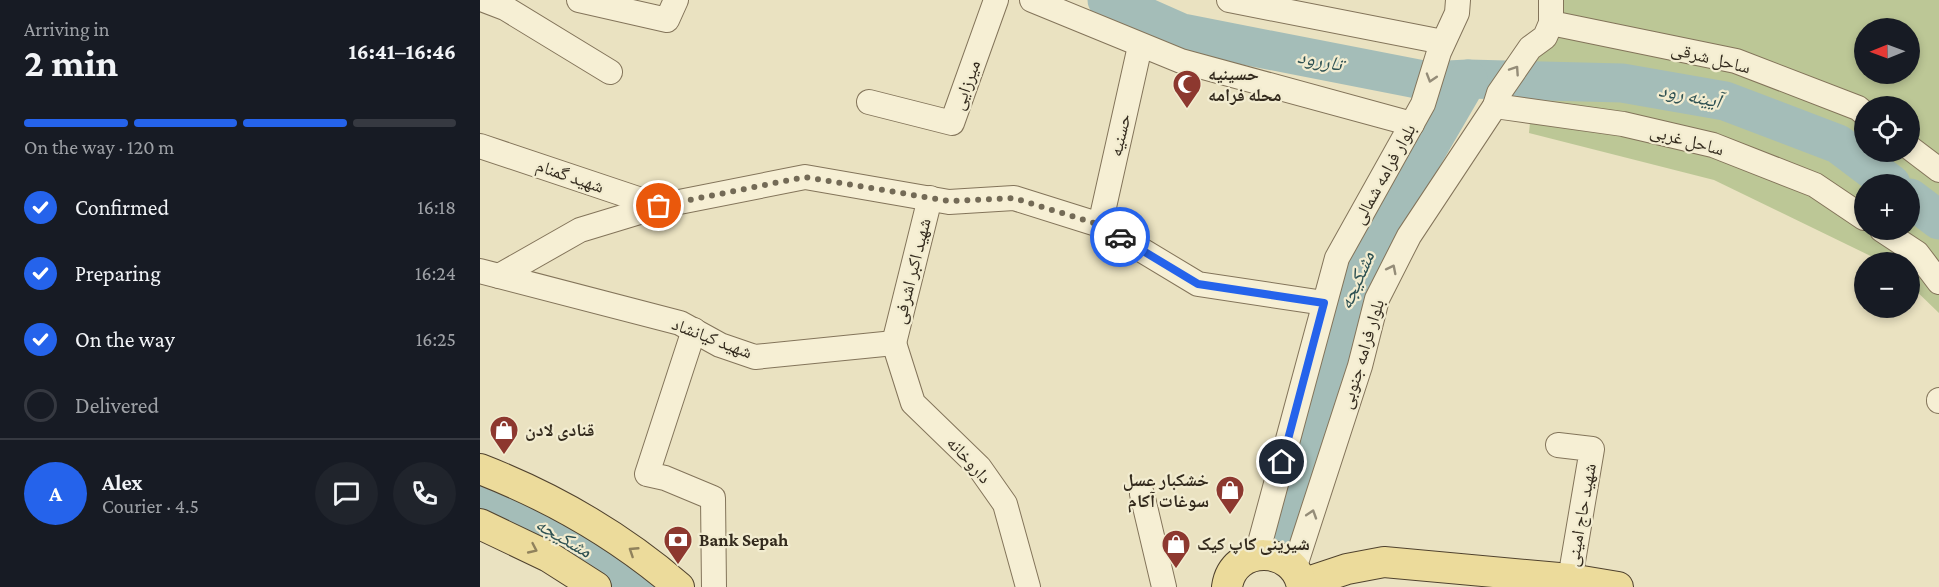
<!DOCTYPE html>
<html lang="en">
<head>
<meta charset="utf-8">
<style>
	body { margin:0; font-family:"Crimson Pro","Noto Naskh Arabic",serif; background:#20242c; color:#f1f3f6; height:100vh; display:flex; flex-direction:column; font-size:22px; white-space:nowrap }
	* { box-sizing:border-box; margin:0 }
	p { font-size:20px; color:#9ea1a6 }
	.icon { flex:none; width:33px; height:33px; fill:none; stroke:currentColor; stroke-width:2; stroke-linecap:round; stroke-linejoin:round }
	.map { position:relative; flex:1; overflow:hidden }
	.sheet { display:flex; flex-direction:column; background:#171b24; width:480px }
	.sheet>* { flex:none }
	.needle { width:39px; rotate:269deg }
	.fabs { position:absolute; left:1374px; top:18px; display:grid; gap:12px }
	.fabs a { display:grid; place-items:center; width:66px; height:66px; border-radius:50%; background:#171b24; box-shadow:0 3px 9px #0003; font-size:30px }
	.pin { position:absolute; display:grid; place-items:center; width:51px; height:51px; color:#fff; margin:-26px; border:3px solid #fff; border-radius:50%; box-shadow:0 2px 6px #0007 }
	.courier { position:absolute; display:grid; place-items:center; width:60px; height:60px; margin:-30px; border:4px solid #2563eb; border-radius:50%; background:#fff; color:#222; box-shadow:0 2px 8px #0007 }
	.head em { font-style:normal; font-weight:700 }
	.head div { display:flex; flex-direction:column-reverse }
	.head { display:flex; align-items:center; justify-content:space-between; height:102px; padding:0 24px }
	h1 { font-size:39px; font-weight:700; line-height:45px }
	.bar { display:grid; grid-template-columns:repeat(4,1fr); gap:9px 6px; align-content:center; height:72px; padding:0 24px }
	.bar i { height:8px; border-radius:4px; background:#363941 }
	.bar .current { background:#2563eb }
	.bar p { grid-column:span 4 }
	.line { display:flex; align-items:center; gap:15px; padding:0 24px; border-top:2px solid #363941 }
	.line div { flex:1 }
	.round { display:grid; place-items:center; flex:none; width:63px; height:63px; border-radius:32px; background:#20242c }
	ol { padding:0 24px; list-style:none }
	li { display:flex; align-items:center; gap:18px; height:66px }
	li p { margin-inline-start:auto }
	li .icon { padding:6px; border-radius:50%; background:#2563eb; color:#fff; stroke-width:4 }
	li:last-child { color:#9ea1a6 }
	li i { width:33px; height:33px; border:3px solid #363941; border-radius:50% }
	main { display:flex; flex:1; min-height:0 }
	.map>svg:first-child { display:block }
</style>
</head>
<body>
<main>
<section class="sheet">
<div class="head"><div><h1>2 min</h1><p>Arriving in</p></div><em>16:41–16:46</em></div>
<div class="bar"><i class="current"></i><i class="current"></i><i class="current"></i><i></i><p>On the way · 120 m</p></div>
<ol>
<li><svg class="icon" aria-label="check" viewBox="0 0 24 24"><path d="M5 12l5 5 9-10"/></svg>Confirmed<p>16:18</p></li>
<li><svg class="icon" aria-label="check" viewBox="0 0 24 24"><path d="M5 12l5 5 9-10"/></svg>Preparing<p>16:24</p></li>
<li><svg class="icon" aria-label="check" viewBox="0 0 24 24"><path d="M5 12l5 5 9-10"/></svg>On the way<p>16:25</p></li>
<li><i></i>Delivered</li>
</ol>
<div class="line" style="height:108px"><b class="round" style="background:#2563eb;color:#fff">A</b><div><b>Alex</b><p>Courier · 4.5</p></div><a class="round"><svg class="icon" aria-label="chat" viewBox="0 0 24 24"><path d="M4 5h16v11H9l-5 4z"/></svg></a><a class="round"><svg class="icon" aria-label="phone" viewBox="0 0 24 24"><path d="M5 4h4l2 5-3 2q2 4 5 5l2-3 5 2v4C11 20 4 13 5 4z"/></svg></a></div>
</section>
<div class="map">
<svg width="1459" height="587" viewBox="0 0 1459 587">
	<rect width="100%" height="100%" fill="#eae2c1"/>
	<path fill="#bcc796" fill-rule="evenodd" d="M1061 0H1459V313L1430 285V262H1403L1234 180 1049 133ZM1384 28H1430V74H1384ZM1384 106H1430V152H1384ZM1384 184H1430V230H1384Z"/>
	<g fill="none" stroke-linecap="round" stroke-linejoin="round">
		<g stroke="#a4bdb8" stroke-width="39">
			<path d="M627 0 702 33 948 81 988 79 1142 83 1245 101 1358 144 1411 184"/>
			<path d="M1430 198 1459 220"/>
			<path d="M0 493 83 532 164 587"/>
			<path d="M803 535 850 367 862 306 880 265 988 79"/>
		</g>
		<g stroke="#83745a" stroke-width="26">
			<g id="minor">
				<path d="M4 0 25 8 130 72"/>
				<path d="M99 0 187 20 196 0"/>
				<path d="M552 0 701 61 932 124"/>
				<path d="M749 0 963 42"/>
				<path d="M1071 23 1256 61 1378 108 1384 113"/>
				<path d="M389 102 472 123 516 0"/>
				<path d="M1015 106 1143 124 1233 145 1335 185 1384 218"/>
				<path d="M0 146 179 206"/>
				<path d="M1430 148 1459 170"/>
				<path d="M620 225 660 46"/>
				<path d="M1402 230 1437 253 1459 282"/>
				<path d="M0 271 200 323 240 345 275 357 414 343"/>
				<path d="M19 276 100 230 179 206 325 177 469 202 534 198 620 225 718 284 844 303"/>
				<path d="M214 330 167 474 185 478 233 498 234 587"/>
				<path d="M414 343 433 403 499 467 525 504 548 587"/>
				<path d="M414 343 450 198"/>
				<path d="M1459 400V401"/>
				<path d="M1078 445 1112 449 1090 579"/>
				<path d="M662 494 684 587"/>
				<path d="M777 554 857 258 943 104 959 52 977 13 978 0"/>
				<path d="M814 569 880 366 897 299 929 236 1015 106 1019 93 1050 48 1065 37 1071 23V0"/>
			</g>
		</g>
		<g stroke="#50422e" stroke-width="32">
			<g id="major">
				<path d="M0 469C72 497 140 536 199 587"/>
				<path d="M0 524 69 557 116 587"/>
				<path d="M822 584 867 569 904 562 1090 579 1138 587"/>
				<path d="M747 587C753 544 815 545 822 587"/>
			</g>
		</g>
		<use href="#minor" stroke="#f6efd4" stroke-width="24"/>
		<use href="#major" stroke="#ecdb9b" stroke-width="30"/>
	</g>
	<defs><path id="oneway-chevron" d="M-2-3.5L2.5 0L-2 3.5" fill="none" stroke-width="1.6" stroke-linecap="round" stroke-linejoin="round" transform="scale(1.5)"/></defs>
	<g stroke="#948c78">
		<use href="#oneway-chevron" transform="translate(1035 70) rotate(-56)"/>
		<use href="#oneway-chevron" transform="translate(951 78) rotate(107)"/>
		<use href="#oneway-chevron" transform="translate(912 269) rotate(-63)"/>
		<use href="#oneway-chevron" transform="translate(832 514) rotate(-72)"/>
	</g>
	<g stroke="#90825c">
		<use href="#oneway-chevron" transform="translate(53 549) rotate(25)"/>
		<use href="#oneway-chevron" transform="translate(153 551) rotate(-147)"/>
	</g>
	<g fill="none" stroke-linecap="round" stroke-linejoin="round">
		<path stroke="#736a56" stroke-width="6" stroke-dasharray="0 10.8" d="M179 206 325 177 469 201 534 198 620 225 640 237"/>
		<path stroke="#2563eb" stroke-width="8" d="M640 237 718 284 844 303 802 462"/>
	</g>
	<defs>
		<g id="mosque-pin" transform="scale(1.5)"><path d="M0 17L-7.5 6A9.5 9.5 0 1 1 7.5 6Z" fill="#8d382f" stroke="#f2ecd0"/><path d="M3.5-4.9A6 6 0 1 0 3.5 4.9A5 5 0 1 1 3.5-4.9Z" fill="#fff"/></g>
		<g id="shop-pin" transform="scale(1.5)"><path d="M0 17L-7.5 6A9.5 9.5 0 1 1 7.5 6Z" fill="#8d382f" stroke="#f2ecd0"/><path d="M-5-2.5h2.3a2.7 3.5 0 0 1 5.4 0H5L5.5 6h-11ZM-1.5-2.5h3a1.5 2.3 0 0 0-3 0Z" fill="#fff"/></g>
		<g id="bank-pin" transform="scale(1.5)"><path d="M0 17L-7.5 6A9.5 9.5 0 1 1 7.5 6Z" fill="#8d382f" stroke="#f2ecd0"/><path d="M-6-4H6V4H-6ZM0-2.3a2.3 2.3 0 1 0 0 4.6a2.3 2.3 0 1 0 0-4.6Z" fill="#fff"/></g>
	</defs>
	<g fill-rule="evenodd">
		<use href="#mosque-pin" x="707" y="84"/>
		<use href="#shop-pin" x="24" y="430"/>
		<use href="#shop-pin" x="750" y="490"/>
		<use href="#bank-pin" x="198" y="540"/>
		<use href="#shop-pin" x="696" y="544"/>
	</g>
	<g text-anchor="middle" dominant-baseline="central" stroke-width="4.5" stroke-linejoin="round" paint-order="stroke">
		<g font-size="18" fill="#332a1d" stroke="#f2ecd0">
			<text transform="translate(1231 58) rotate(14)">ساحل شرقی</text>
			<text transform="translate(486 85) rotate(-70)">میرزایی</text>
			<text transform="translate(640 135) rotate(-77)">حسنیه</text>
			<text transform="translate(1207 140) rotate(15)">ساحل غربی</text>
			<text transform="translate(904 174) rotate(-61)">بلوار فرامه شمالی</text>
			<text transform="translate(90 176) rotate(19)">شهید گمنام</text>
			<text transform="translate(432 271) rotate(-76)">شهید اکبر اشرفی</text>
			<text transform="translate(232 338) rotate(21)">شهید کیانشاد</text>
			<text transform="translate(882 354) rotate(-73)">بلوار فرامه جنوبی</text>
			<text transform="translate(489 460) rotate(48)">داروخانه</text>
			<text transform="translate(1101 515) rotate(-80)">شهید حاج امینی</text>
		</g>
		<g font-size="18" font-weight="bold" fill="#332a1d" stroke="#f2ecd0" text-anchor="start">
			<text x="728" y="74">حسینیه<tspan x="728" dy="21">محله فرامه</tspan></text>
			<text x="45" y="430">قنادی لادن</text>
			<text x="729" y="480" text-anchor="end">خشکبار عسل<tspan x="729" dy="21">سوغات آکام</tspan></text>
			<text x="219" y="540">Bank Sepah</text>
			<text x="717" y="544">شیرینی کاپ کیک</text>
		</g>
		<g font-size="20" font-style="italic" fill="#2e5152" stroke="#f2ecd0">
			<text transform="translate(840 60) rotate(11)">تاررود</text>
			<text transform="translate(1210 95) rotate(11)">آیینه رود</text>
			<text transform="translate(876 280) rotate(-66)">مشکیجه</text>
			<text transform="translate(84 537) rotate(30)">مشکیجه</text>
		</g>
	</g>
</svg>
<div class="fabs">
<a><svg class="needle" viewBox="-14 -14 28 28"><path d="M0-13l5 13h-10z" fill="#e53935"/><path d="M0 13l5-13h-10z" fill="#9ea1a6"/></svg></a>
<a><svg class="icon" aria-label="locate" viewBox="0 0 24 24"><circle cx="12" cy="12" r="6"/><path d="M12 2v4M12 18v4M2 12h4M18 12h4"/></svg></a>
<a>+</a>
<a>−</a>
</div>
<div class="pin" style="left:179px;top:206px;background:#ea580c"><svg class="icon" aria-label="bag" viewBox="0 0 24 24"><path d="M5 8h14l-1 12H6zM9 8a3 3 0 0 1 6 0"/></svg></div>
<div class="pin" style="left:802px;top:462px;background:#1f2937"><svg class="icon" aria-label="home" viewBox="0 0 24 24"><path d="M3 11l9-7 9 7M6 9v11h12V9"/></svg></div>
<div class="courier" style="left:640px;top:237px"><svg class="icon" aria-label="car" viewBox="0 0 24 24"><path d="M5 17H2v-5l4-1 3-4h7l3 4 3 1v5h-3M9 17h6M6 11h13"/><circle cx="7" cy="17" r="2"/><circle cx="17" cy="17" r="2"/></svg></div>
</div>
</main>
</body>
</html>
